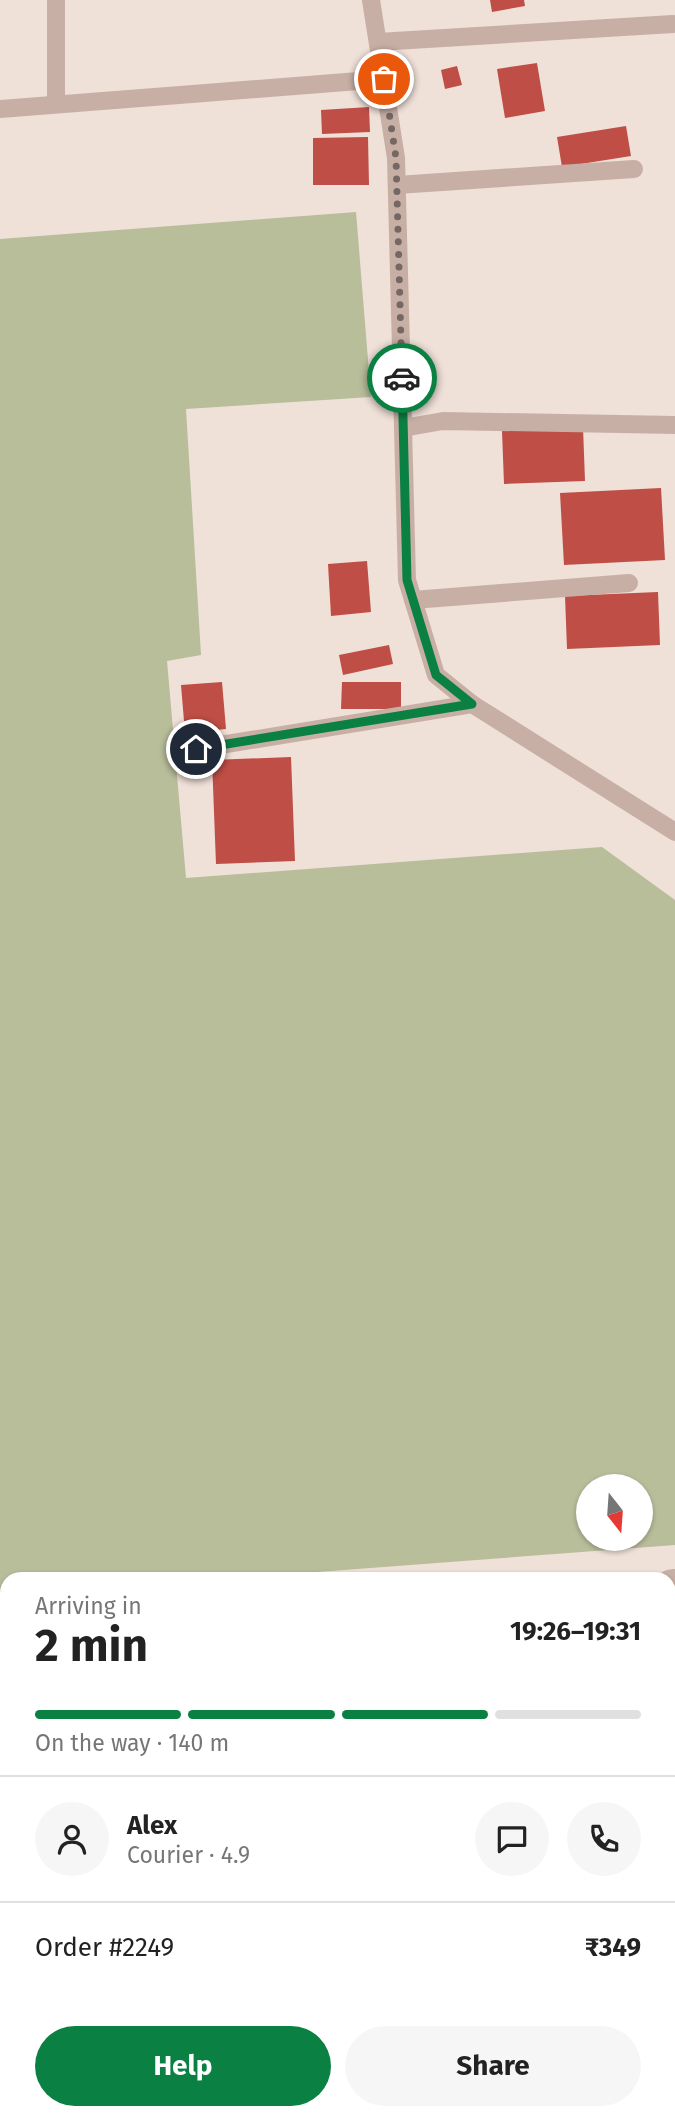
<!DOCTYPE html>
<html lang="en">
<head>
<meta charset="utf-8">
<style>
	body { margin:0; font-family:"Fira Sans",sans-serif; background:#f6f6f6; color:#222; height:100vh; display:flex; flex-direction:column; font-size:26px; white-space:nowrap }
	* { box-sizing:border-box; margin:0 }
	p { font-size:23px; color:#767676 }
	.icon { flex:none; width:38px; height:38px; fill:none; stroke:currentColor; stroke-width:2; stroke-linecap:round; stroke-linejoin:round }
	.map { position:relative; flex:1; overflow:hidden }
	.drawer { position:absolute; left:0px; top:1572px; width:676px; height:548px; display:flex; flex-direction:column; background:#fff; border-radius:21px 21px 0 0; box-shadow:0 2px 5px #0004 }
	.drawer>* { flex:none }
	.needle { width:46px; rotate:163deg }
	.tools { position:absolute; left:576px; top:1474px; display:grid; gap:14px }
	.tools a { display:grid; place-items:center; width:77px; height:77px; border-radius:50%; background:#fff; box-shadow:0 2px 5px #0004; font-size:35px }
	.pin { position:absolute; display:grid; place-items:center; width:60px; height:60px; color:#fff; margin:-30px; border:4px solid #fff; border-radius:50%; box-shadow:0 2px 7px #0007 }
	.courier { position:absolute; display:grid; place-items:center; width:70px; height:70px; margin:-35px; border:5px solid #0b8043; border-radius:50%; background:#fff; color:#222; box-shadow:0 2px 9px #0007 }
	.headline em { font-style:normal; font-weight:700 }
	.headline div { display:flex; flex-direction:column-reverse }
	.headline { display:flex; align-items:center; justify-content:space-between; height:119px; padding:0 35px }
	h1 { font-size:46px; font-weight:700; line-height:52px }
	.bar { display:grid; grid-template-columns:repeat(4,1fr); gap:10px 7px; align-content:center; height:84px; padding:0 35px }
	.bar i { height:9px; border-radius:5px; background:#e0e0e0 }
	.bar .current { background:#0b8043 }
	.bar p { grid-column:span 4 }
	.line { display:flex; align-items:center; gap:18px; padding:0 35px; border-top:2px solid #e0e0e0 }
	.line div { flex:1 }
	.round { display:grid; place-items:center; flex:none; width:74px; height:74px; border-radius:37px; background:#f6f6f6 }
	.button { display:flex; gap:14px; margin-top:auto; padding:14px 35px }
	.button a { flex:1; height:80px; border-radius:42px; background:#0b8043; color:#fff; font-size:28px; font-weight:700; line-height:80px; text-align:center }
	.button a+a { background:#f6f6f6; color:#222 }
	.map>svg:first-child { display:block }
</style>
</head>
<body>
<div class="map">
<svg width="675" height="2119" viewBox="0 0 675 2119">
	<rect width="100%" height="100%" fill="#efe0d8"/>
	<path fill="#b8bd9a" fill-rule="evenodd" d="M356 212 371 397 186 409 201 655 167 661 186 878 602 847 675 900V1545L237 1578H7V1596L0 1597V239ZM588 1486H640V1538H588Z"/>
	<g fill="#bf4e46">
		<path d="M490 0H524L525 6 492 12Z"/>
		<path d="M537 63 545 111 505 118 497 69Z"/>
		<path d="M457 66 462 85 445 89 441 70Z"/>
		<path d="M369 107 370 132 322 134 321 110Z"/>
		<path d="M626 126 631 156 562 167 557 137Z"/>
		<path d="M368 137 369 185H313V138Z"/>
		<path d="M583 427 585 481 504 484 502 431Z"/>
		<path d="M661 488 665 560 564 565 560 493Z"/>
		<path d="M367 561 371 612 331 616 328 564Z"/>
		<path d="M658 592 660 645 567 649 565 596Z"/>
		<path d="M389 645 393 664 343 675 339 655Z"/>
		<path d="M222 682 226 729 185 733 181 685Z"/>
		<path d="M342 682H401V709H341Z"/>
		<path d="M291 757 295 861 216 864 212 760Z"/>
	</g>
	<g fill="none" stroke-linecap="round" stroke-linejoin="round">
		<g stroke="#c7afa5" stroke-width="18">
			<path d="M56 0V104"/>
			<path d="M371 0 396 158 407 580 436 675 472 704 675 832"/>
			<path d="M378 42 673 24"/>
			<path d="M0 109 384 79"/>
			<path d="M397 185 634 169"/>
			<path d="M403 428 443 421 675 425"/>
			<path d="M413 600 629 583"/>
			<path d="M196 749 472 704"/>
			<path d="M668 1579 675 1578"/>
			<path d="M0 1621H7"/>
		</g>
	</g>
	<g fill="none" stroke-linecap="round" stroke-linejoin="round">
		<path stroke="#756864" stroke-width="7" stroke-dasharray="0 12.6" d="M384 79 396 158 402 378"/>
		<path stroke="#0b8043" stroke-width="9" d="M196 749 472 704 436 675 407 580 402 378"/>
	</g>
</svg>
<div class="tools">
<a><svg class="needle" viewBox="-14 -14 28 28"><path d="M0-13l5 13h-10z" fill="#e53935"/><path d="M0 13l5-13h-10z" fill="#767676"/></svg></a>
</div>
<div class="pin" style="left:384px;top:79px;background:#ea580c"><svg class="icon" aria-label="bag" viewBox="0 0 24 24"><path d="M5 8h14l-1 12H6zM9 8a3 3 0 0 1 6 0"/></svg></div>
<div class="pin" style="left:196px;top:749px;background:#1f2937"><svg class="icon" aria-label="home" viewBox="0 0 24 24"><path d="M3 11l9-7 9 7M6 9v11h12V9"/></svg></div>
<div class="courier" style="left:402px;top:378px"><svg class="icon" aria-label="car" viewBox="0 0 24 24"><path d="M5 17H2v-5l4-1 3-4h7l3 4 3 1v5h-3M9 17h6M6 11h13"/><circle cx="7" cy="17" r="2"/><circle cx="17" cy="17" r="2"/></svg></div>
<section class="drawer">
<div class="headline"><div><h1>2 min</h1><p>Arriving in</p></div><em>19:26–19:31</em></div>
<div class="bar"><i class="current"></i><i class="current"></i><i class="current"></i><i></i><p>On the way · 140 m</p></div>
<div class="line" style="height:126px"><a class="round"><svg class="icon" aria-label="person" viewBox="0 0 24 24"><circle cx="12" cy="8" r="4"/><path d="M4 21q1-7 8-7t8 7"/></svg></a><div><b>Alex</b><p>Courier · 4.9</p></div><a class="round"><svg class="icon" aria-label="chat" viewBox="0 0 24 24"><path d="M4 5h16v11H9l-5 4z"/></svg></a><a class="round"><svg class="icon" aria-label="phone" viewBox="0 0 24 24"><path d="M5 4h4l2 5-3 2q2 4 5 5l2-3 5 2v4C11 20 4 13 5 4z"/></svg></a></div>
<div class="line" style="height:91px"><div>Order #2249</div><b>₹349</b></div>
<div class="button"><a>Help</a><a>Share</a></div>
</section>
</div>
</body>
</html>
